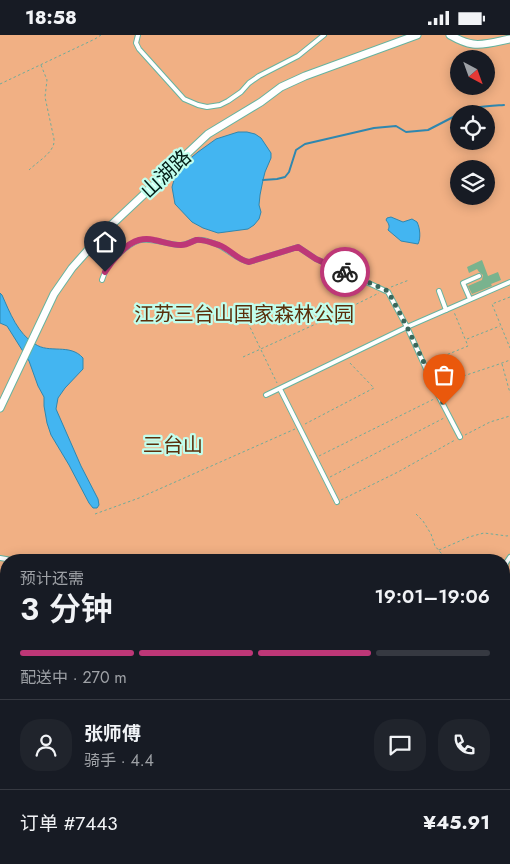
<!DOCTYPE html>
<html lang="zh">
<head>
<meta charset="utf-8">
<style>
	body { margin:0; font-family:Jost,"Noto Sans SC",sans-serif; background:#20242c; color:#f1f3f6; height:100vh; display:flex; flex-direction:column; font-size:19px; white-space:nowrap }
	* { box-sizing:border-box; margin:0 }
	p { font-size:16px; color:#9ea1a6 }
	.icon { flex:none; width:28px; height:28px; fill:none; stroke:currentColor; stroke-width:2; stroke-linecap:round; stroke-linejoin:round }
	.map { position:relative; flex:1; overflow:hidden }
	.details { position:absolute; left:0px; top:519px; width:510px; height:311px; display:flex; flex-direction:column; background:#171b24; border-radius:20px 20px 0 0; box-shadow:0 2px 12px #0003 }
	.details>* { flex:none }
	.needle { width:32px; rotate:139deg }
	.controls { position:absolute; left:450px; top:15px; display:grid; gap:10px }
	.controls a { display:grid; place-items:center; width:45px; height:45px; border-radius:50%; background:#171b24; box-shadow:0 2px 12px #0003; font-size:25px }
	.pin { position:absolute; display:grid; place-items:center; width:42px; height:42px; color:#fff; margin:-51px -21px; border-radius:50% 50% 50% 0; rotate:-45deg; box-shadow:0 0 5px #0007 }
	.pin .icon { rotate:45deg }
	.courier { position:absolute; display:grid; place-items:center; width:50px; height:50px; margin:-25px; border:4px solid #be3777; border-radius:50%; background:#fff; color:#222; box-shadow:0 1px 6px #0007 }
	.headline em { font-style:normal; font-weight:600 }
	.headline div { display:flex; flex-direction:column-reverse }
	.headline { display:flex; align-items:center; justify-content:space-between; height:85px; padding:0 20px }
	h1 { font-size:32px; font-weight:600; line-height:38px }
	.bar { display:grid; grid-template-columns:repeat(4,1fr); gap:8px 5px; align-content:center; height:60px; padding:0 20px }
	.bar i { height:6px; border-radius:4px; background:#363941 }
	.bar .current { background:#be3777 }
	.bar p { grid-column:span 4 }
	.line { display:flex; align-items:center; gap:12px; padding:0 20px; border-top:1px solid #363941 }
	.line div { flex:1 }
	.round { display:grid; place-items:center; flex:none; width:52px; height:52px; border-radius:20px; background:#20242c }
	.status { display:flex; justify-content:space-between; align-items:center; height:35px; padding:0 25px; background:#171b24; direction:ltr }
	.status svg { height:14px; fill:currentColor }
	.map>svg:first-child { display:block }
</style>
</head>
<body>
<div class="status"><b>18:58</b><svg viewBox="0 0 49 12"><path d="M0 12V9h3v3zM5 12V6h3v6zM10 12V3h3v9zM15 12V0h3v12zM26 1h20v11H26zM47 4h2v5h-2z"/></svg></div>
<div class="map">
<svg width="510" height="829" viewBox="0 0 510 829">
	<rect width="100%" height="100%" fill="#a7f4df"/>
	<path fill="#f1b084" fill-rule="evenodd" d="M0 0H510V829H0ZM459 24H486V51H459ZM459 79H486V106H459ZM459 134H486V161H459ZM6 525H504V824H6Z"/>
	<g fill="#43b5f1" stroke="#2f87af">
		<path d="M238 97H247L255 99 261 103 271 118V123L265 137 263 145 260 160 259 170 261 177 259 184 254 190 248 194 218 198 203 193 192 187 175 169 172 152 174 145 181 131 198 117 216 104Z"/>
		<path d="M391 182 403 187 412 184 417 187C420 193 421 203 418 209L401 206 388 195C390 191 389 189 386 185L387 183Z"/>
		<path d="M0 258 2 260C10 278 18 299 35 309 49 319 70 308 83 323V334L65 353 58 363 56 374 81 431 98 464 99 470 97 473H93L89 468 69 430 51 400 47 388 44 371V362L38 351 29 326 7 291 0 288Z"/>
		<path d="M0 669H6V695L0 694Z"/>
		<path d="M510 740V774L504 773V746Z"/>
		<path d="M6 746V824H224L225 829H0V748Z"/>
		<path d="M263 824H389L391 829H264Z"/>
	</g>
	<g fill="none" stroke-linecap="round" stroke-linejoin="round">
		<g stroke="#2f87af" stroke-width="2">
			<path d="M459 79C473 71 488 71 504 70"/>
			<path d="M263 145 277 144 285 142 289 137 296 115 305 109 374 93 396 91 406 97 428 95 459 79"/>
		</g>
	</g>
	<path fill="#79b38e" d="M482 225 488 241 498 237 501 245 491 249 492 251 472 259 468 251 482 245 483 240 479 237 477 234 469 238 467 232Z"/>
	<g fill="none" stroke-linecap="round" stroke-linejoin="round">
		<g stroke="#67b39f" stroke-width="6">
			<g id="service">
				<path d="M138 0 136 8 139 14 184 64 198 70 207 72 220 70 228 66 241 57 249 48 259 41 298 21 324 0"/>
				<path d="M102 245C104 239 107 232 111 227 117 220 132 206 141 205 154 203 166 209 179 210 186 211 190 206 197 205 203 204 210 207 216 209 228 214 237 225 249 227L298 212 316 224 388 257 407 292 437 358 460 402"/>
				<path d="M439 256 446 275"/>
				<path d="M470 264 463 248 479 241"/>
				<path d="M280 354 337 467"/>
				<path d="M266 360 407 292 510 247"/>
				<path d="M0 523 12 525"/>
				<path d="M504 538 506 528 510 522"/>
				<path d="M504 539 506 545 510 546"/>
				<path d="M504 696 510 693"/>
				<path d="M461 824 462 829"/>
			</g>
		</g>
		<g stroke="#67b39f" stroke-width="9">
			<g id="minor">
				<path d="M450 0C457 4 465 8 473 9 484 11 499 6 510 4"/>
				<path d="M0 373 54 259 72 233 105 196 208 99 261 67 281 52 305 41 417 0"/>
			</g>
		</g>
		<g stroke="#6eab9a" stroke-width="1" stroke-dasharray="2.5 2.5" stroke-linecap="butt">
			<path d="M0 49 95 4 101 0"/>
			<path d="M29 135C35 129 49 120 52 113 54 110 54 108 54 104L45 62 47 45 41 30"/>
			<path d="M391 252 409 245"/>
			<path d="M510 262 492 269 510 313"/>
			<path d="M248 288 277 348"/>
			<path d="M467 304 500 291"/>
			<path d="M243 322 318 288 379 258"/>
			<path d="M429 327 468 311 454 277"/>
			<path d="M502 329 510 358"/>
			<path d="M440 350C463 340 487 334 510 325"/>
			<path d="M305 389 374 353 349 327"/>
			<path d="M465 400 490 387 510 381"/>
			<path d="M319 421 434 364"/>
			<path d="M330 442 444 383"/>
			<path d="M341 465 398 437 455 405"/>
			<path d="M95 479 139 463 295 394"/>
			<path d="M416 479 423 486 431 499 435 511 447 525"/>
			<path d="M439 515 469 502 484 498 507 501 510 500"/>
			<path d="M504 574 510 572"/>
			<path d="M0 608 6 606"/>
			<path d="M504 726 510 720"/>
			<path d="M0 728 6 726"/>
			<path d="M504 777 510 779"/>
			<path d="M241 824 242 829"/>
		</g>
		<use href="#service" stroke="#fff" stroke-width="4"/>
		<use href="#minor" stroke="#fff" stroke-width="7"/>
	</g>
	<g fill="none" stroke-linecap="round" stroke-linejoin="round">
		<path stroke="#3a675b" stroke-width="5" stroke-dasharray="0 9" d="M345 237 388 256 407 292 444 370"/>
		<path stroke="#be3777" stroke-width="6" d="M105 237C112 226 126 208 139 205 143 204 150 204 154 205 164 207 172 210 181 210 187 210 191 207 196 205 203 204 212 208 219 210 230 214 237 225 249 227L298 212 316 224 345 237"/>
	</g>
	<g text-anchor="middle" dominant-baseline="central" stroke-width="4.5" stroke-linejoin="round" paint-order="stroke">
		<g font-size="20" fill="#001b14" stroke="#c1feed">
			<text transform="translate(166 139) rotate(-43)">山湖路</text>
		</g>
		<g font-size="20" fill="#5a2f0b" stroke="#c1feed">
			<text x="244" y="279">江苏三台山国家森林公园</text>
			<text x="173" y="410">三台山</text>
		</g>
	</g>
</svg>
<div class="controls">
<a><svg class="needle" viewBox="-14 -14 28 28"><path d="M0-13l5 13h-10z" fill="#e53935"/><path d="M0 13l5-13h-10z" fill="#9ea1a6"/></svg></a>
<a><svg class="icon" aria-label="locate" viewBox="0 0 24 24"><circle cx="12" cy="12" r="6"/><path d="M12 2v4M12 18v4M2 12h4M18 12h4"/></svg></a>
<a><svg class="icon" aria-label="layers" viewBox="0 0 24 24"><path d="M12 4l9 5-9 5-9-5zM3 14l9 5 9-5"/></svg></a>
</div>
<div class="pin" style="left:444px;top:370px;background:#ea580c"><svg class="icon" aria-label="bag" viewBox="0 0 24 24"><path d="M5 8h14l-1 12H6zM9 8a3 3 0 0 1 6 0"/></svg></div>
<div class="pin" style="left:105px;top:237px;background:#1f2937"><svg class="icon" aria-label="home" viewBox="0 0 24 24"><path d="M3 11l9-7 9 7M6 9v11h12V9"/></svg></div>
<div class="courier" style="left:345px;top:237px"><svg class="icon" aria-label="bike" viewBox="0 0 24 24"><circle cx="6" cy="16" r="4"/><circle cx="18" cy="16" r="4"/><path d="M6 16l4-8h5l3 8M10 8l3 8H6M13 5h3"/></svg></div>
<section class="details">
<div class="headline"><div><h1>3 分钟</h1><p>预计还需</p></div><em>19:01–19:06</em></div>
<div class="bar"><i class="current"></i><i class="current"></i><i class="current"></i><i></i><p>配送中 · 270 m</p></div>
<div class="line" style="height:90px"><a class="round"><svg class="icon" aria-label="person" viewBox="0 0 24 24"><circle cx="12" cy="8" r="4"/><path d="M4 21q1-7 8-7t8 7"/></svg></a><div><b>张师傅</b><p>骑手 · 4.4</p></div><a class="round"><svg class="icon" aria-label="chat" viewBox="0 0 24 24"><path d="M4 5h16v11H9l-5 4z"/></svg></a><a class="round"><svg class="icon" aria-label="phone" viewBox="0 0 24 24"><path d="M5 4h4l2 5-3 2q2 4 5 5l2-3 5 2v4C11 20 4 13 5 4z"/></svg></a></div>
<div class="line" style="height:65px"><div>订单 #7443</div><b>¥45.91</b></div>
</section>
</div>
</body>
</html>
